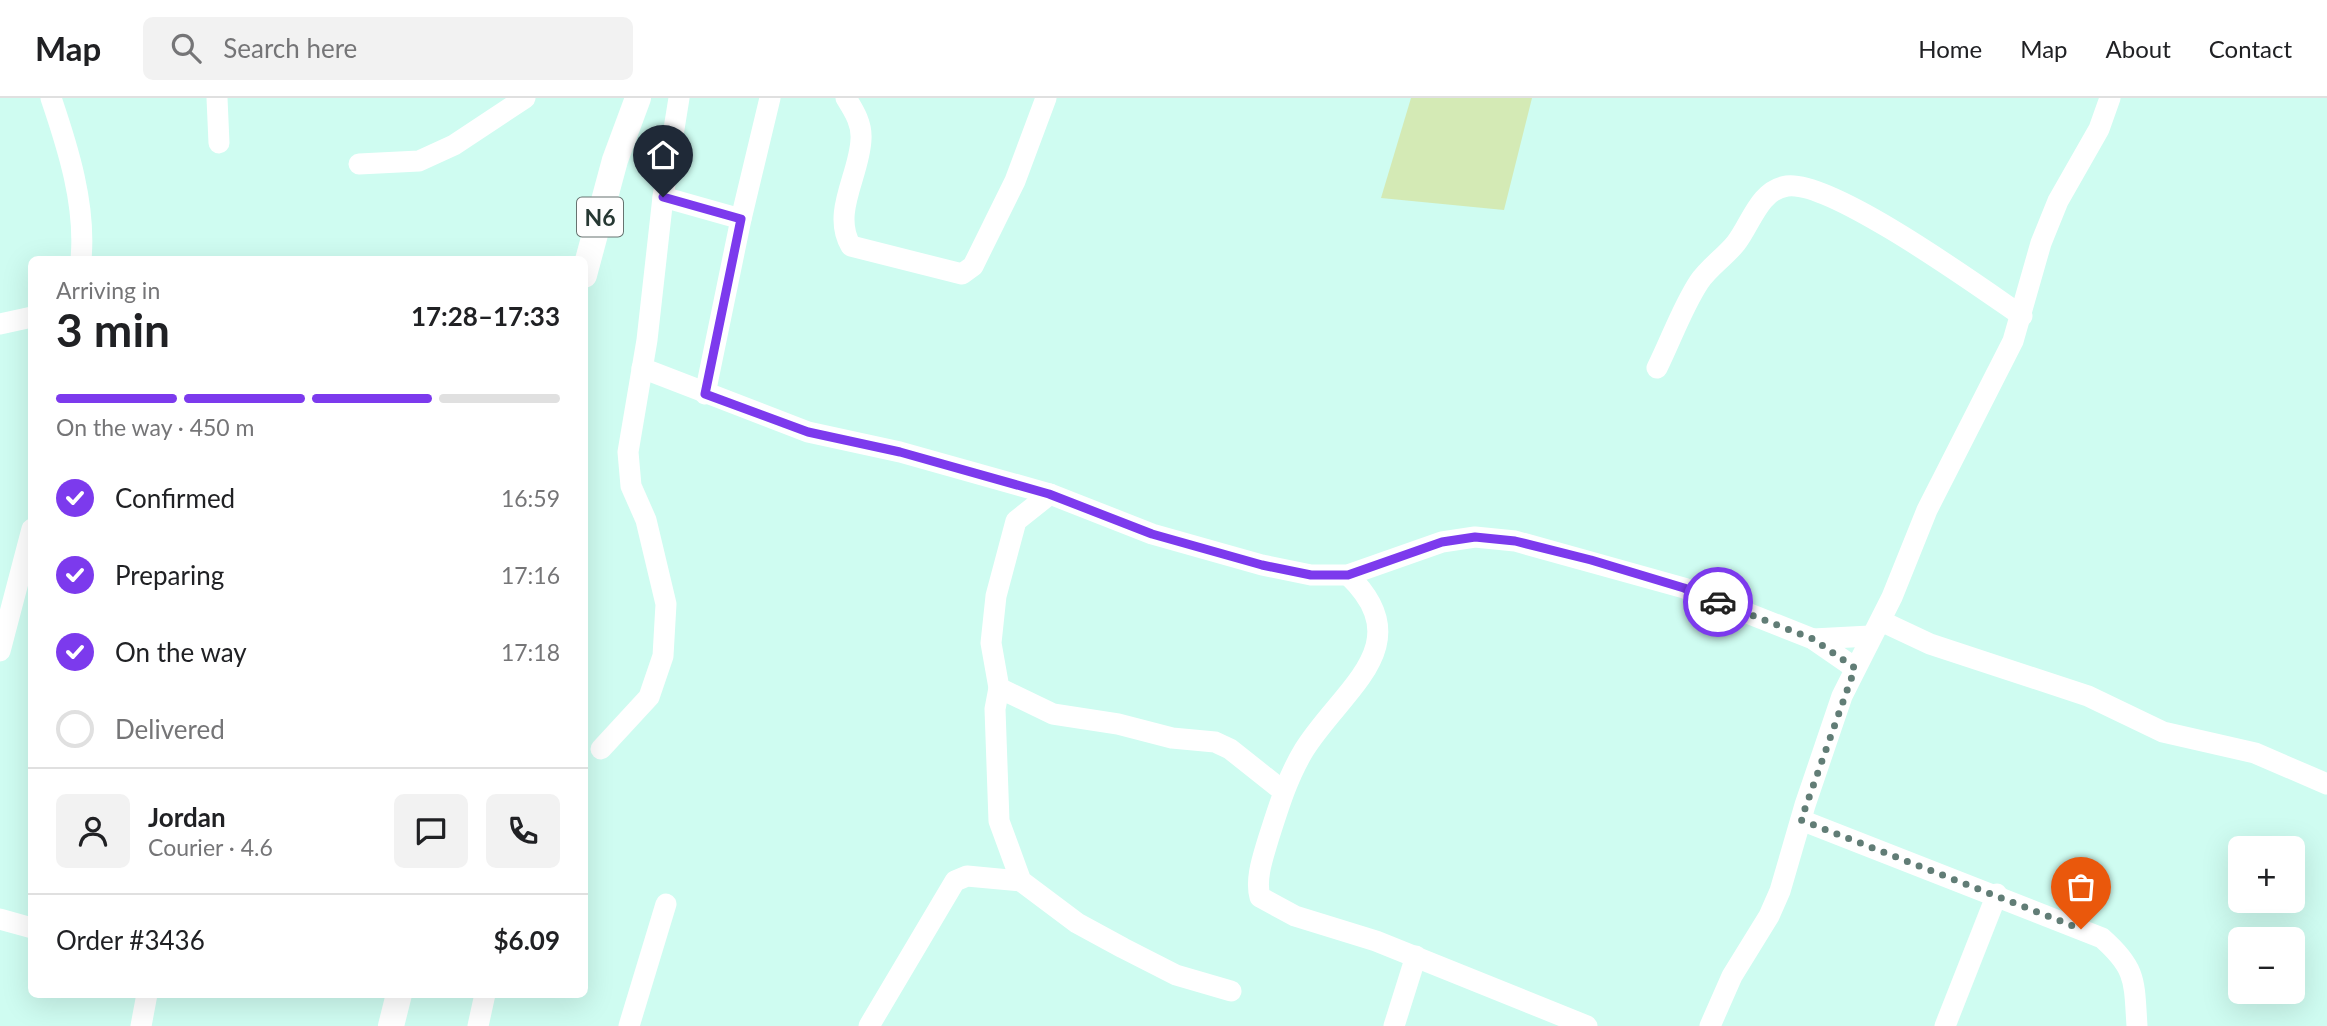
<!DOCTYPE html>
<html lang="en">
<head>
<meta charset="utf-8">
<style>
	body { margin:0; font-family:Lato,sans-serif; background:#f2f2f2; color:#202124; height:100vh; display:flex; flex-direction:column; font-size:26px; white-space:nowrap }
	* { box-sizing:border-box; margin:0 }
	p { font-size:23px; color:#757577 }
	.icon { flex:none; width:38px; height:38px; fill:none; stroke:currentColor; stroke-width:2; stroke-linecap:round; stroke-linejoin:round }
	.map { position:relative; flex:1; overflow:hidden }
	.details { position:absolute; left:28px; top:158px; width:560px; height:742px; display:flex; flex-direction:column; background:#fff; border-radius:10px; box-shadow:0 7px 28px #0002 }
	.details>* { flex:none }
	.fabs { position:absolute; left:2228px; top:738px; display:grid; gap:14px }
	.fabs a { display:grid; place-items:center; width:77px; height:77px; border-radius:10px; background:#fff; box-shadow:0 7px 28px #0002; font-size:35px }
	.pin { position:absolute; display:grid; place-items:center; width:60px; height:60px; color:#fff; margin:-72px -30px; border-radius:50% 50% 50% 0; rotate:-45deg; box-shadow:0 0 7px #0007 }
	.pin .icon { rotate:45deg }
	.courier { position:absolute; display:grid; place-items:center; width:70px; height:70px; margin:-35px; border:5px solid #7c3aed; border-radius:50%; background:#fff; color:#222; box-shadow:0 2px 9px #0007 }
	.summary em { font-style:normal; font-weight:700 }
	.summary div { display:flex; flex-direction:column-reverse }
	.summary { display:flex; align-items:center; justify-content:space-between; height:119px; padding:0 28px }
	h1 { font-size:46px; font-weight:700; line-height:52px }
	.bar { display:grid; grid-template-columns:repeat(4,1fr); gap:10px 7px; align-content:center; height:84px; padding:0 28px }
	.bar i { height:9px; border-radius:5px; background:#e0e0e0 }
	.bar .on { background:#7c3aed }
	.bar p { grid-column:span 4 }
	.line { display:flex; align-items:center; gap:18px; padding:0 28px; border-top:2px solid #e0e0e0 }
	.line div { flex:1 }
	.round { display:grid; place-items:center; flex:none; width:74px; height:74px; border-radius:10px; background:#f2f2f2 }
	ol { padding:0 28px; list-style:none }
	li { display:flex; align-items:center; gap:21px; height:77px }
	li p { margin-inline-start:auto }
	li .icon { padding:7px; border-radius:50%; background:#7c3aed; color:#fff; stroke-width:4 }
	li:last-child { color:#757577 }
	li i { width:38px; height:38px; border:4px solid #e0e0e0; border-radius:50% }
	header { display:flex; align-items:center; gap:42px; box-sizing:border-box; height:98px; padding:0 35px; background:#fff; border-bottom:2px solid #e0e0e0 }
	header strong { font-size:33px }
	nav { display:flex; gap:38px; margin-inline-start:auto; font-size:24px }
	.search { width:490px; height:63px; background:#f2f2f2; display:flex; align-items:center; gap:18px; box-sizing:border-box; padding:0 24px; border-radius:10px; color:#757577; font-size:26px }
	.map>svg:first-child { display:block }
</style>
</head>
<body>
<header>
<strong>Map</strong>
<div class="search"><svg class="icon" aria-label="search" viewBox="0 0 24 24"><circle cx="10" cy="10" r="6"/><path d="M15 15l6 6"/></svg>Search here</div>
<nav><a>Home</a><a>Map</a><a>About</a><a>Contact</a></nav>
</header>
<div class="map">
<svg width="2327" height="928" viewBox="0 0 2327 928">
	<rect width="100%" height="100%" fill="#cffcf1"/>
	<path fill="#d4eab5" d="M1411 0H1532L1504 112 1381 100Z"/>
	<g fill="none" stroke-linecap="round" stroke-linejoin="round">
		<g stroke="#fff" stroke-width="21">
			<path d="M51 0C68 50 86 107 81 161"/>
			<path d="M217 0 219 45"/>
			<path d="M846 0C854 13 862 25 861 41 860 76 831 115 851 148L962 176 973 168 1015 83 1046 0"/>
			<path d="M359 66 419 63 454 47 525 0"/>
			<path d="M663 99 741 121"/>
			<path d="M0 226 32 219"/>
			<path d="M642 270 808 334 900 354 1050 396 1152 436 1262 467 1311 477H1348L1442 444 1475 439 1515 443 1684 490 1813 541 1855 570"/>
			<path d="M1657 270C1671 242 1682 210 1699 184 1709 169 1725 159 1736 145 1751 126 1759 92 1787 88 1832 82 1981 190 2022 218"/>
			<path d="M705 296 741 121 770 0"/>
			<path d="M1050 396 1016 423 996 498 991 545 999 590 1053 616 1118 626 1172 640 1215 644 1230 651 1283 693"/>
			<path d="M1348 477C1421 547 1342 591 1304 652 1287 680 1278 711 1268 742 1263 759 1255 781 1260 799L1295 818 1376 843 1587 928"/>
			<path d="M1881 523 1930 546 2088 598 2163 634 2255 655 2327 686"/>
			<path d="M1813 541 1870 538"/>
			<path d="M0 553 32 431"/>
			<path d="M999 590 995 611 999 723 1021 783 1077 825 1123 850 1176 877 1231 893"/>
			<path d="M601 651 649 599 663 558 666 506 646 422 631 388 628 354 647 242 663 99 679 0"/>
			<path d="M1801 722 2102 840C2137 871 2134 883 2137 928"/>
			<path d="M0 821 32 830"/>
			<path d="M141 928 147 896"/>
			<path d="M478 928 485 896"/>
			<path d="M629 928 666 806"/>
			<path d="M869 928 955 783 967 778 1021 783"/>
			<path d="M1394 928 1416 858"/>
			<path d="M1710 928 1732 878 1769 818 1780 793 1805 707 1842 598 1892 499 1927 412 2013 243 2041 145 2058 103 2099 31 2110 0"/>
			<path d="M1945 928 1997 796"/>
		</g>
		<g stroke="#fff" stroke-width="26">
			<path d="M584 177 615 62 638 0"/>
			<path d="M391 928 399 896"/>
		</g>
	</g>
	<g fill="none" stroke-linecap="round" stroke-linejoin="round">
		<path stroke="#617d76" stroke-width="7" stroke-dasharray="0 12.6" d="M1718 504 1813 541 1855 570 1801 722 2081 831"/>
		<path stroke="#7c3aed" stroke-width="9" d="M663 99 741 121 705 296 808 334 900 354 1049 396 1152 436 1262 467 1311 477H1348L1442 444 1475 439 1515 443 1591 462 1684 490 1718 504"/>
	</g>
	<g text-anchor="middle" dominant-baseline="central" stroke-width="5" stroke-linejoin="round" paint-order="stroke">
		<rect fill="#fefefe" stroke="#677370" stroke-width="2" x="577" y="99.5" width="46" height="39" rx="5"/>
		<g font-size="23" font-weight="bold" fill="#263833">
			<text x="600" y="119">N6</text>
		</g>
	</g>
</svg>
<div class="fabs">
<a>+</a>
<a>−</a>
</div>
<div class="pin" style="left:2081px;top:831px;background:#ea580c"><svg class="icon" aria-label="bag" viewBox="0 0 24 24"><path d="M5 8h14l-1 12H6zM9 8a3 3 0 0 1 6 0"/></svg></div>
<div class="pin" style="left:663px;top:99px;background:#1f2937"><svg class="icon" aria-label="home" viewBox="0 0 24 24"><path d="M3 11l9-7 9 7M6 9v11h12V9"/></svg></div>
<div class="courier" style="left:1718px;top:504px"><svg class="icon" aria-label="car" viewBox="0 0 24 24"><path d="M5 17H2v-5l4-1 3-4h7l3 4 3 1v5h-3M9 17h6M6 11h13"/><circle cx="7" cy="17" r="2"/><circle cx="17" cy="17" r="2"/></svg></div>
<section class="details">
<div class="summary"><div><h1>3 min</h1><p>Arriving in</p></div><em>17:28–17:33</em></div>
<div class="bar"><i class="on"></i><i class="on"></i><i class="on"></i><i></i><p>On the way · 450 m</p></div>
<ol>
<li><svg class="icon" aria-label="check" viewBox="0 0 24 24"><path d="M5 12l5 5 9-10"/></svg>Confirmed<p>16:59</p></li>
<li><svg class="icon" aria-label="check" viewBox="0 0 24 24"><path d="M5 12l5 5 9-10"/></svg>Preparing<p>17:16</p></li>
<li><svg class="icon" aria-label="check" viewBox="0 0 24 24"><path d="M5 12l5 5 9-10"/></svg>On the way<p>17:18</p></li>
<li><i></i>Delivered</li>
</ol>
<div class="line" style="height:126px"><a class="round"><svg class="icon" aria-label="person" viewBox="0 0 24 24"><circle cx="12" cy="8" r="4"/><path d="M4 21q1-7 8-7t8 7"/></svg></a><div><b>Jordan</b><p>Courier · 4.6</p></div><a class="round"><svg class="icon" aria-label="chat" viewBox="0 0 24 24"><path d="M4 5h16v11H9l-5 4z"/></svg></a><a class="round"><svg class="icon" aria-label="phone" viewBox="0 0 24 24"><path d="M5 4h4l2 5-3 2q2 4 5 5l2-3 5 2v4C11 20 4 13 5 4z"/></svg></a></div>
<div class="line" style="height:91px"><div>Order #3436</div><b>$6.09</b></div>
</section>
</div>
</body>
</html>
